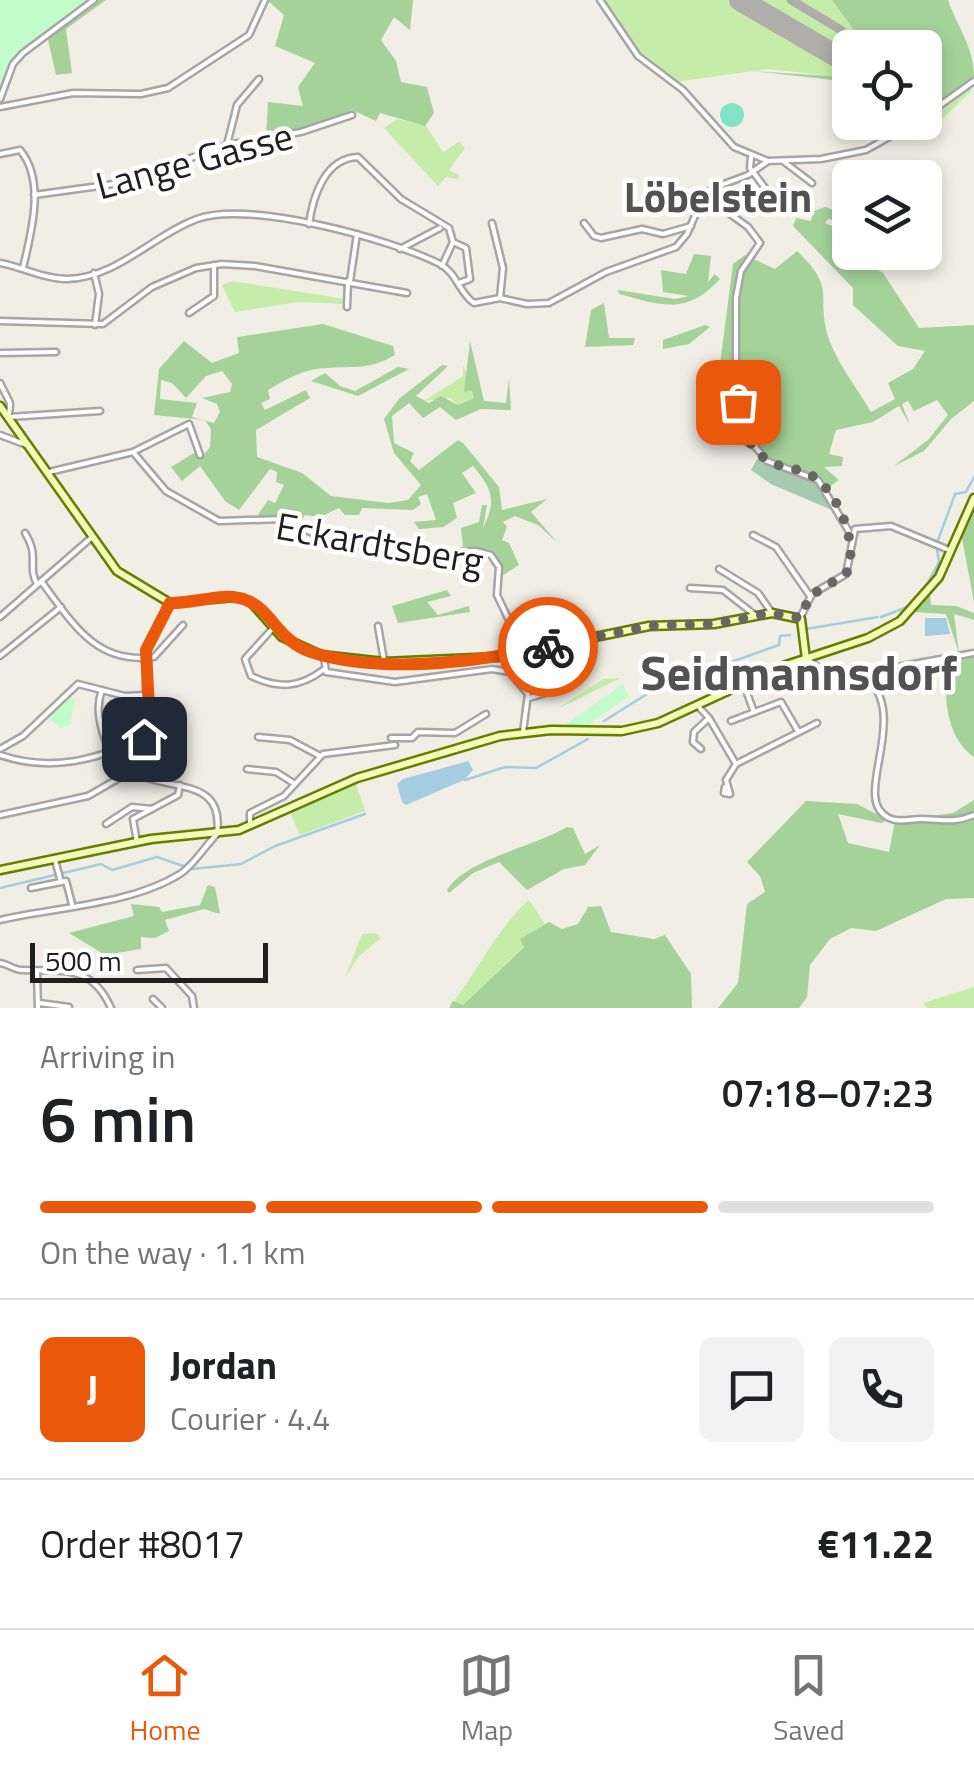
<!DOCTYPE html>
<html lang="en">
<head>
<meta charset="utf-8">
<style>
	body { margin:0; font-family:"Titillium Web",sans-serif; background:#f2f2f2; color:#202124; height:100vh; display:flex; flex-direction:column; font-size:38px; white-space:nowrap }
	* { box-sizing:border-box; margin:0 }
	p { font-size:32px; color:#757577 }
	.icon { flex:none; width:55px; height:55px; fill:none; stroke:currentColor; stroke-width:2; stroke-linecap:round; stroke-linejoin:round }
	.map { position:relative; height:1008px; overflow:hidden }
	.panel { display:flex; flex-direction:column; background:#fff; flex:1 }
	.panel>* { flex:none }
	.tools { position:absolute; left:832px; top:30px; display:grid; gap:20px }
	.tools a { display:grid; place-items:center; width:110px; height:110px; border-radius:15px; background:#fff; box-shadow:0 5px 15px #0003; font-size:50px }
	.scale { position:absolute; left:30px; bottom:25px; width:238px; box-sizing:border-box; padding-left:10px; border:5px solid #1f1f1f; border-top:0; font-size:28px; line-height:35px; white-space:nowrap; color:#1f1f1f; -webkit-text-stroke:8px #fff; paint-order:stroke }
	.pin { position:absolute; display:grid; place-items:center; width:85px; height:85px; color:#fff; margin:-42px; border-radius:20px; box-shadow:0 5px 15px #0006 }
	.courier { position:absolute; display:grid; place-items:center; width:100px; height:100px; margin:-50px; border:8px solid #ea580c; border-radius:50%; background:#fff; color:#222; box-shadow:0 2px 12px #0007 }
	.overview em { font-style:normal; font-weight:600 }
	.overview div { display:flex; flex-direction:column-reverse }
	.overview { display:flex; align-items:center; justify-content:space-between; height:170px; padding:0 40px }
	h1 { font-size:65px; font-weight:600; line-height:75px }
	.bar { display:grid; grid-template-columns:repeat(4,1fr); gap:15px 10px; align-content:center; height:120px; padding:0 40px }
	.bar i { height:12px; border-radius:8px; background:#e0e0e0 }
	.bar .current { background:#ea580c }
	.bar p { grid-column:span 4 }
	.line { display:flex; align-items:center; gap:25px; padding:0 40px; border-top:2px solid #e0e0e0 }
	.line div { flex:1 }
	.round { display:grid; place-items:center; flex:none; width:105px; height:105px; border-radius:15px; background:#f2f2f2 }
	.tab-bar { display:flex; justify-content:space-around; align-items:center; height:140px; border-top:2px solid #e0e0e0; background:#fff; font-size:28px; color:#757577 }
	.tab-bar a { display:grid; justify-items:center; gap:5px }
	.tab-bar .current { color:#ea580c }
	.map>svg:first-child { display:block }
</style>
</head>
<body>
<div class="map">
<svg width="974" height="1008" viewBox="0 0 974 1008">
	<rect width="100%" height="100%" fill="#f1eee5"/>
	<g fill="#c5eda9">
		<path d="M603 0H832L856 33 842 71 832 76 768 69 676 82 635 48Z"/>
		<path d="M967 90H972L934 127 917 136 910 130Z"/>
		<path d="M397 119 426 126 443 152 459 142 465 148 449 170 459 175 457 179 446 177 438 186 384 128Z"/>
		<path d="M232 281 345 299 346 304 298 302 235 312 222 285Z"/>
		<path d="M463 366 469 377 466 392 472 391 475 397 458 405 450 398 424 401 463 376Z"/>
		<path d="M621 678 557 709 603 679Z"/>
		<path d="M355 781 365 811 300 835 290 812Z"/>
		<path d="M529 900 545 924 521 939 524 946 463 1005 453 1002C478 970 501 923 529 900Z"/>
		<path d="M375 933 381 938 359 956 345 978 362 934Z"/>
		<path d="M974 987V1008H927L923 1003Z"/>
	</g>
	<g fill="#a4d298" fill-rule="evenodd">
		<path d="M63 0H106L66 29 72 73 56 75 47 35Z"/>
		<path d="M267 0H413L410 30 394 17 381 40 396 61 401 82 427 87 434 113 425 126 380 113 376 121 352 110 300 131 266 137 268 102 303 106 298 87 315 63 275 46 284 15Z"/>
		<path d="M832 0H948C959 31 974 46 974 78L925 112V100L942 78 925 67V48L904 47 890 31 882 32 869 47H852L856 33Z"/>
		<path d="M850 55V73L841 81 752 71 832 76 842 71Z"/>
		<path d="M825 207 850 215V223L828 219 825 223 845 232 850 223 848 251 883 273 919 328 974 325V401L951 419 924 451 894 466 928 440 948 415 937 400 914 411 908 401 902 404 910 425 899 406 873 422 836 430 829 454 843 457 842 466 824 467 839 480 828 488C806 462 764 462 737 441L744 433 714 410 733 264 745 255 775 269 797 251C837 289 816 294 828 336 836 362 858 389 871 412L895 399 888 383 913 369 925 351 898 346 853 305V288L793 226 796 218 811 221 813 211Z"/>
		<path d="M694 254 711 256 708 282 715 274 720 279C687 315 663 306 619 294L618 290 675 299 689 296 663 292 661 270 686 274Z"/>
		<path d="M604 303 609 338H635L633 345 585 347 591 310Z"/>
		<path d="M323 324 393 346 395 355C370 370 355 366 327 368 306 368 286 379 268 390L270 399 261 403 265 410 306 390 310 398 256 430 257 457 302 473 331 496 388 503 408 500 421 485 394 453 384 419 399 399 442 365 448 366 416 396 429 403 441 396 458 405 474 398 472 391 464 392 470 341 484 401 506 403 509 379 511 410 481 409 456 420 440 407 423 418 409 403 392 416 394 443 414 453 410 461 419 470 458 440 463 443 499 487 502 510 547 499 531 512 557 542 538 525 515 516 503 522 507 527 502 540 509 543 519 565 502 576C500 545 473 550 449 555L463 547 461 528 479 522 482 505H487L483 528C497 501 492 488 473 466L462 473 476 493 453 503 457 518 443 527 419 529 414 522 436 520 427 494 418 497 421 504 413 510 362 508 359 515H345L339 508 320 517 305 515 299 524 279 517 260 522 256 518 268 500 275 503 284 485 276 482 277 472 270 469 239 510 225 501 200 466 182 481 171 467 194 453 202 457 210 447 211 429 205 420 154 415 159 369 184 341 212 363 239 353 237 337ZM222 371 232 384 230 392 202 398 217 404 220 412 214 423 192 417 197 403 160 399 161 380 172 383 186 398 206 376Z"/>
		<path d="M705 325 710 327 689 344 663 349V340Z"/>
		<path d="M398 367 409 369 358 396 311 381 325 373 340 386 355 391Z"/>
		<path d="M974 502V602L961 533Z"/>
		<path d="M447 590 451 596 427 602 438 615 469 606 470 612 398 623 392 606Z"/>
		<path d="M930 595 931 605 956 606 974 613V620L954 614 959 653 946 614 913 612Z"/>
		<path d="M974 655V757C946 739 938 686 955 658Z"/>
		<path d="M974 800V898L946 899 876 931 851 928 830 939 810 965 807 997 799 1008H718L738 983 747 904 765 892 760 876 747 862 806 801 857 804 888 820 881 823 838 814 848 843 889 852 895 821 953 813Z"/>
		<path d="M567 827 573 828 585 854 600 845 585 865 564 869 527 890 499 862 473 873 449 893 447 890C467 859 533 847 567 827Z"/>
		<path d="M208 885 215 887 220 914 204 909 165 920 169 931 155 938 141 937V949L105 955 69 933 134 916 131 904 159 907 162 912 200 905Z"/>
		<path d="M601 906 611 932 654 939 665 935 691 974 692 1008H449L453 1001 463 1005 524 947 520 939 549 922 562 929 578 924 588 907Z"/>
	</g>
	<path fill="#a5caae" d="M757 459 814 479 834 511 771 484 751 470Z"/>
	<g fill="#c1fcca">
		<path d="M0 0H91L16 58 0 97Z"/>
		<path d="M623 684 629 696 587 726 565 725Z"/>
		<path d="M68 697 75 699 70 725 60 728 48 717Z"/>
	</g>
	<circle fill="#80e3c5" cx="732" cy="115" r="12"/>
	<g fill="#a4cde0">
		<path d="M925 618H946L950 634 925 636Z"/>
		<path d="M468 761 473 770 464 780 406 805 402 802 397 784 403 779Z"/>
	</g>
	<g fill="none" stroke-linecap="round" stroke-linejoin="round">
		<g stroke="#a4cde0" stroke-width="2.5">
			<path d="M937 543 955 494 966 492 974 477"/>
			<path d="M925 588 939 562 937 549"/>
			<path d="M881 617 910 606"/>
			<path d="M806 629 878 617"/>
			<path d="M604 721 655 689 779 645 780 636 790 635"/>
			<path d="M465 780 505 767 536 768 588 739"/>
			<path d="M0 888 101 864 112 870 157 857 192 869 241 864 275 846 365 814"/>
		</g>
		<path stroke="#afaea9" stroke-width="9" d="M791 0 841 30 842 45 835 54"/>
		<path stroke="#afaea9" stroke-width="22" d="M740 0 838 57"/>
		<g stroke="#a6a6a6" stroke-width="9">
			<g id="street">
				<path d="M600 0 638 56 683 90 734 147 768 161"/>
				<path d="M0 99 13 64 23 53 94 0"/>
				<path d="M0 107 73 93 141 94 168 88 249 35 265 0"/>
				<path d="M925 116 974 81"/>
				<path d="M227 145 237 105 259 79"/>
				<path d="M0 154 20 150C46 181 31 233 23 268"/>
				<path d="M751 157 750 168 777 204"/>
				<path d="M783 161 812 183"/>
				<path d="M34 195 121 183 227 145 301 132 352 115"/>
				<path d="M704 195 748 227 760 243 741 271 736 298V391L745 434 767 461 818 480 851 535"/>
				<path d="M492 223 503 268 500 298"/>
				<path d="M584 223 594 236 601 238 642 229 663 234 691 226"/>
				<path d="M309 224C313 196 325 158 358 157L401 199 449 228 453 242 442 266"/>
				<path d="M453 242 466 248 470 279 459 283"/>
				<path d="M400 249 440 228"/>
				<path d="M0 263C22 267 44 279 67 279 117 278 153 235 197 219 249 200 390 239 440 264 457 273 459 293 474 303L500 298 527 304 549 303 606 272 676 247 687 234 704 195 713 188 748 175 768 161 821 159 866 150 916 122"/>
				<path d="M94 273 99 294 95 325"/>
				<path d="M350 281 357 234"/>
				<path d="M347 307 348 281"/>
				<path d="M189 313 214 296V265"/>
				<path d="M0 321 103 324 152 287 196 268 222 264 255 266 407 293"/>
				<path d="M0 353 56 352"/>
				<path d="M0 383 10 403 9 417 100 411"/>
				<path d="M0 435 27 445"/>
				<path d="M133 452 166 491 219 521 283 519 329 541 408 555 476 551 491 555 499 567 497 595 524 652"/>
				<path d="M49 472 133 452 189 424 200 455"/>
				<path d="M25 533C40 557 27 566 37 584"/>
				<path d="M753 535 776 547 810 596"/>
				<path d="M719 569 758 593 772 613"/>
				<path d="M41 581C72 622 95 665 154 657L183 625"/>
				<path d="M690 588 723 590 755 615"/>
				<path d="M0 617 91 538"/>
				<path d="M800 618 812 594 846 574 855 529 891 526 949 550"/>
				<path d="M378 626 384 660"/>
				<path d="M273 628 245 659 251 676C279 689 299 688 323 670"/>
				<path d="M0 656 61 607"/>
				<path d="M324 656 326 672 395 682 492 669 510 672 528 694 523 732"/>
				<path d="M806 659 827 673 847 676 974 653"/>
				<path d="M863 674C915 715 848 799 889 818 899 823 910 819 920 819 941 819 953 824 974 815"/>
				<path d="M744 685 754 712"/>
				<path d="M529 698 569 686"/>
				<path d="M697 705 709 718 694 732 693 742 701 749"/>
				<path d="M709 718 736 764 726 780 730 794 724 793 725 787"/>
				<path d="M731 721 781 702 798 731"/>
				<path d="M258 737 290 740 320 756"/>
				<path d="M391 738H412L418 732 455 733 486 714"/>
				<path d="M0 749 23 736 78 684 125 696 145 695"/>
				<path d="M0 755C52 773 97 759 146 738V650L170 603"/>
				<path d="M736 764 817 723"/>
				<path d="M247 769 276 772 295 784"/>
				<path d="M0 815 88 796 128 773"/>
				<path d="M106 824 132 807 152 809"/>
				<path d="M250 826V813L284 796 323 754 395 745"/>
				<path d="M137 842 133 819 178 795 180 785"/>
				<path d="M55 860 61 882"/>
				<path d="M31 888 66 881 72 904"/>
				<path d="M0 920C56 907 130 905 180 874 194 865 205 846 217 834 227 757 128 811 104 737 99 721 96 706 102 690"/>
				<path d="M0 963C8 964 14 970 22 970 64 971 92 965 111 1008"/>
				<path d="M137 970 166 968 192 996 194 1008"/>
				<path d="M37 973 38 1008"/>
				<path d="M153 999 162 1008"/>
				<path d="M39 1003 69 1007"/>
			</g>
		</g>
		<g stroke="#657d00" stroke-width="11">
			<g id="secondary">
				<path d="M0 406 117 571 170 603 234 597 250 601 282 637 321 655 384 662 497 657 649 626 714 624 772 613 801 619 806 659"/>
				<path d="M0 870 151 839 239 830 357 778 500 736 551 730 622 731 658 723 780 667 868 638 900 621 939 577 974 498"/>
			</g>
		</g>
		<use href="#street" stroke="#fff" stroke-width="4"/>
		<use href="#secondary" stroke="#f3fcb7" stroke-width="6"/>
	</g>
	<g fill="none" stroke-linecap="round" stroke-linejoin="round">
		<path stroke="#686764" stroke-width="10" stroke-dasharray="0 18" d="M548 647 649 626 714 624 772 613 800 618 810 596 846 574C860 547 839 494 814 477 798 466 778 470 763 457 745 443 742 423 738 402"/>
		<path stroke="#ea580c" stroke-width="12" d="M144 739 150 728 146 650 170 603C194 604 224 591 246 600 272 610 278 641 311 652 382 675 476 662 548 647"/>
	</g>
	<g text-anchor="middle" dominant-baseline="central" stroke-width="9" stroke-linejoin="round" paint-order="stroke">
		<g font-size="38" fill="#1f1f1f" stroke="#fff">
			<text transform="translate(194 160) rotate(-15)">Lange Gasse</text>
			<text transform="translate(380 543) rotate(10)">Eckardtsberg</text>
		</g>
		<g font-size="42" font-weight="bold" fill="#525252" stroke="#fff">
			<text x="718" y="196">Löbelstein</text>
		</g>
		<g font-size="48" font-weight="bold" fill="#525252" stroke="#fff">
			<text x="799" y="672">Seidmannsdorf</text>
		</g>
	</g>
</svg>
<div class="tools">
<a><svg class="icon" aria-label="locate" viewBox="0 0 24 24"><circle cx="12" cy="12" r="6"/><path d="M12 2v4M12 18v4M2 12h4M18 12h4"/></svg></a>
<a><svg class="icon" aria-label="layers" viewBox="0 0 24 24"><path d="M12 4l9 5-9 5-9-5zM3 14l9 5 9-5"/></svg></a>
</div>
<div class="scale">500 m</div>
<div class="pin" style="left:738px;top:402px;background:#ea580c"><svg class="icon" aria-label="bag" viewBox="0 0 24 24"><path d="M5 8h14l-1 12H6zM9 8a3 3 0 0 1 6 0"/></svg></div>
<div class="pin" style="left:144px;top:739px;background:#1f2937"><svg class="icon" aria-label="home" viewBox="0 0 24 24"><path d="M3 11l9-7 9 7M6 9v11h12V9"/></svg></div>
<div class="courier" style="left:548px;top:647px"><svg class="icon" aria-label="bike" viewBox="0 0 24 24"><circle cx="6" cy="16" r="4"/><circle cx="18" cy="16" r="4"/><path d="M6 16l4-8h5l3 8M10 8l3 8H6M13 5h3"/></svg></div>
</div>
<section class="panel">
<div class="overview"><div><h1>6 min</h1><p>Arriving in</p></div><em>07:18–07:23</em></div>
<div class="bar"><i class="current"></i><i class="current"></i><i class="current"></i><i></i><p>On the way · 1.1 km</p></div>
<div class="line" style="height:180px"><b class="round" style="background:#ea580c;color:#fff">J</b><div><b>Jordan</b><p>Courier · 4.4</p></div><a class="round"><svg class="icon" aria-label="chat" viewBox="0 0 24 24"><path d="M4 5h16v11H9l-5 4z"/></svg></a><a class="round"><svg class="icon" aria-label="phone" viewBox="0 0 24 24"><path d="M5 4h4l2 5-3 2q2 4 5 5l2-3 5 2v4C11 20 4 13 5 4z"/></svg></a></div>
<div class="line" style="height:130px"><div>Order #8017</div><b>€11.22</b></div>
</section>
<nav class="tab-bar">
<a class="current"><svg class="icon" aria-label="home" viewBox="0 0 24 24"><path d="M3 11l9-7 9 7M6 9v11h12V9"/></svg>Home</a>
<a><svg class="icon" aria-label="map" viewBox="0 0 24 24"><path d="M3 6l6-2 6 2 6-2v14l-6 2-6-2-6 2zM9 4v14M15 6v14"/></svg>Map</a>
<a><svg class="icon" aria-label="saved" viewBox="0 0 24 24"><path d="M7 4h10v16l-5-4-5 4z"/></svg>Saved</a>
</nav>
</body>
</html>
